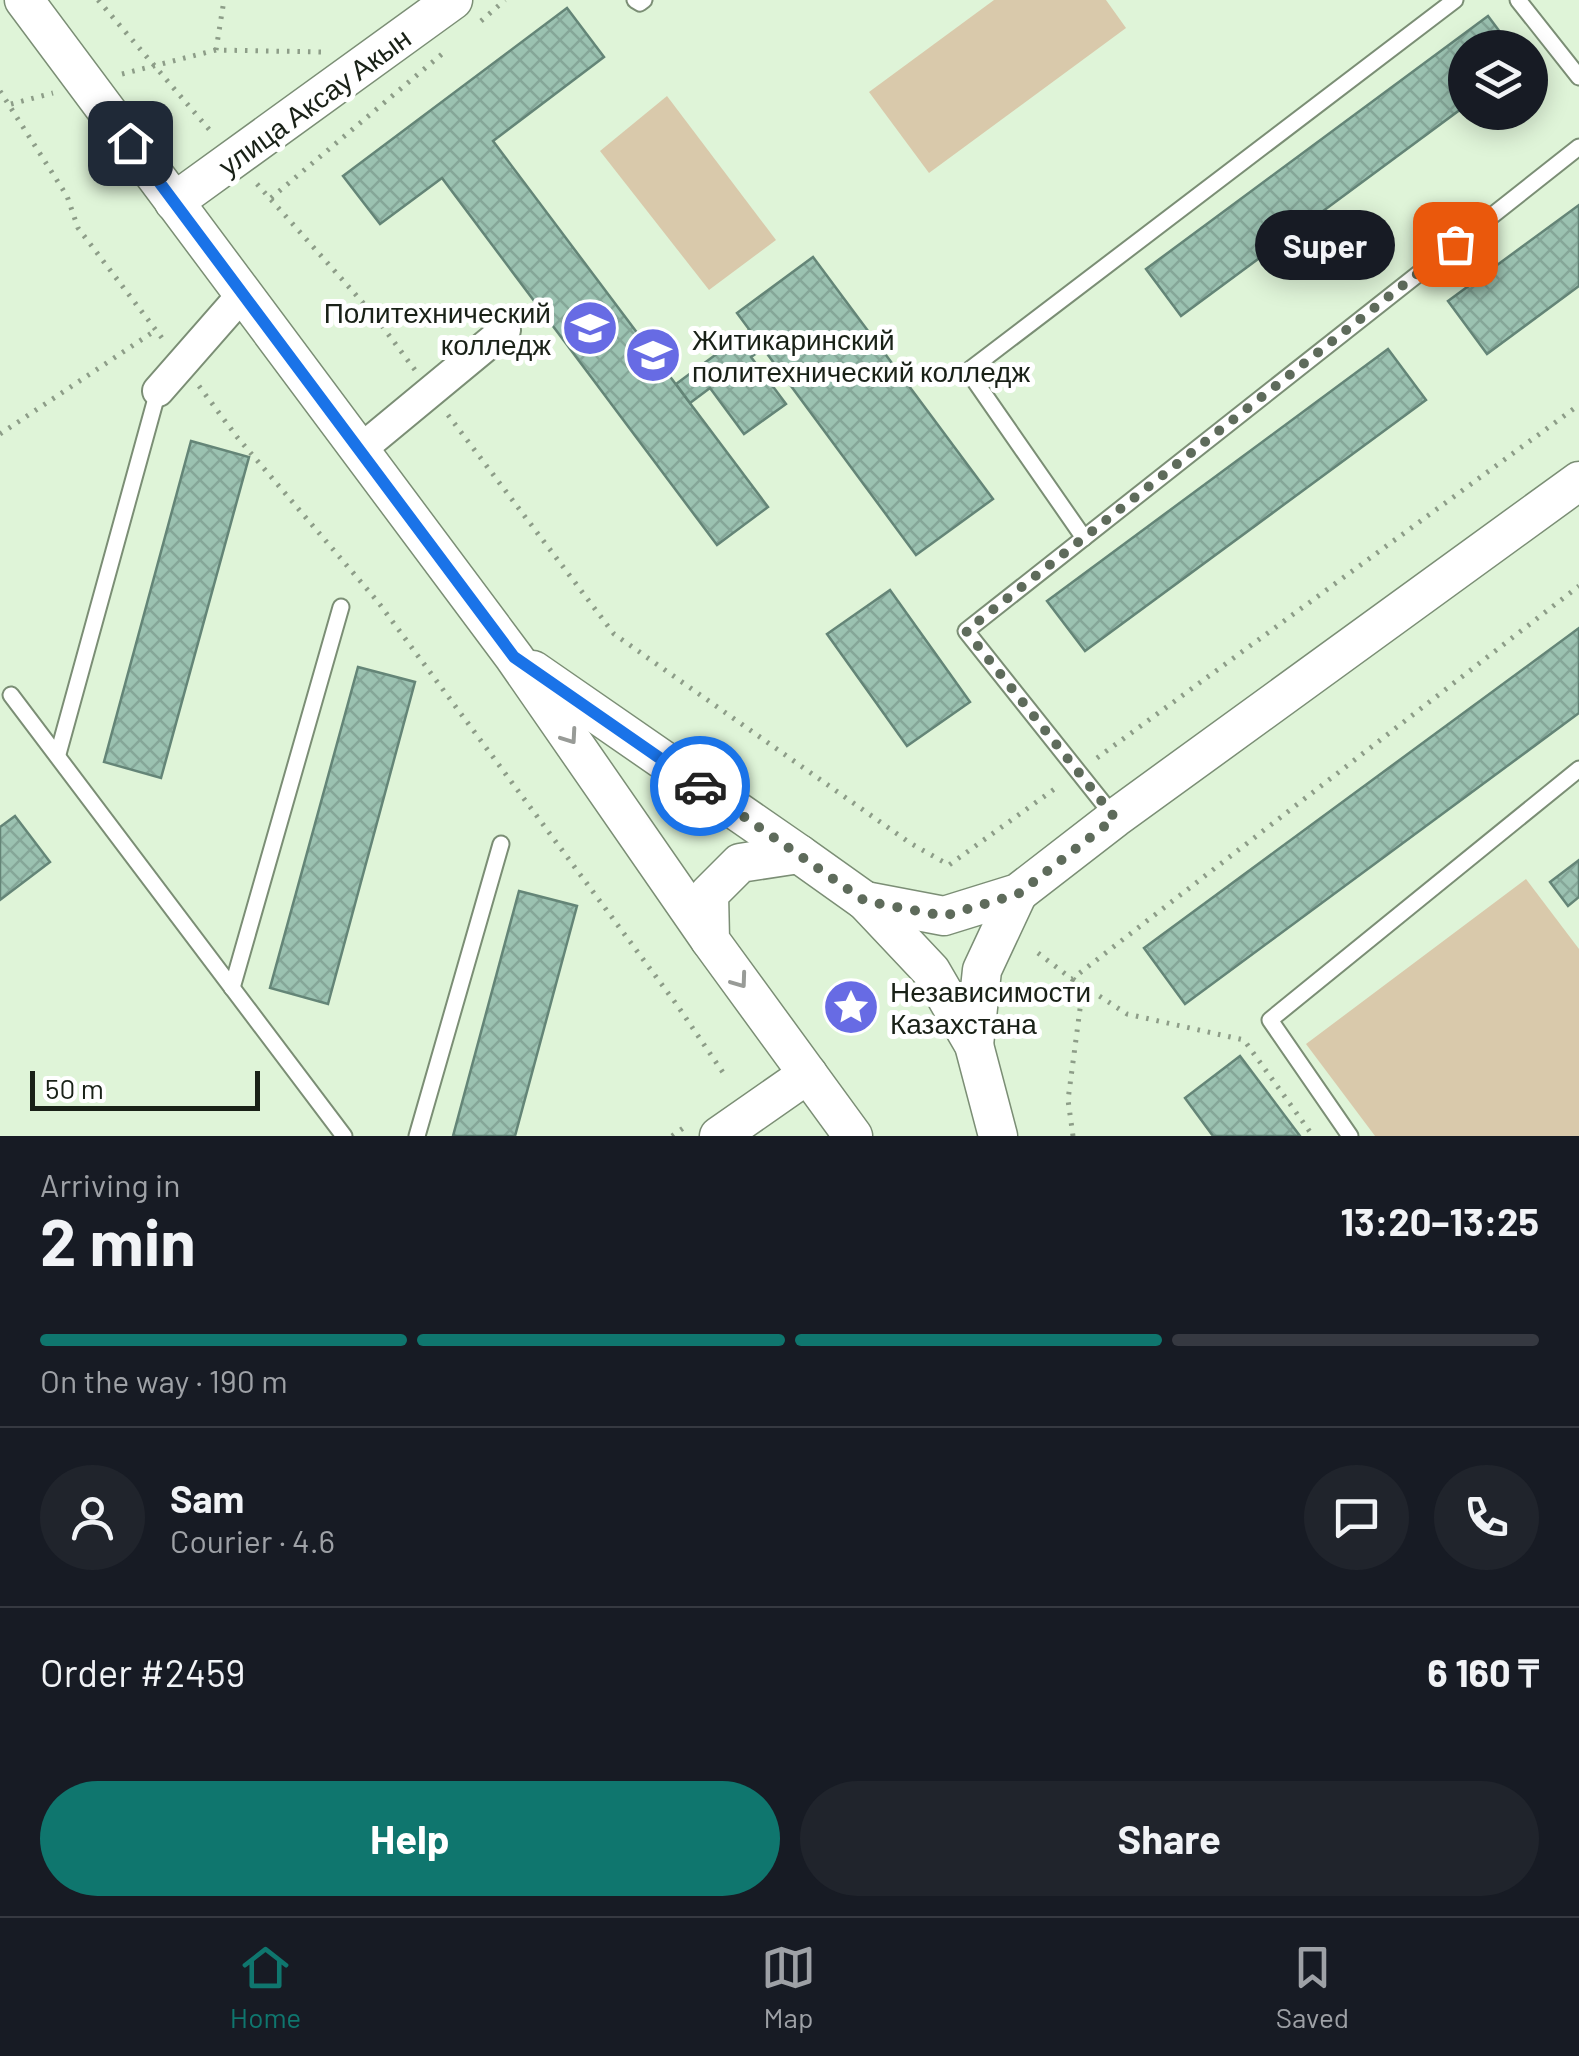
<!DOCTYPE html>
<html lang="en">
<head>
<meta charset="utf-8">
<style>
	body { margin:0; font-family:Barlow,sans-serif; background:#20242c; color:#f1f3f6; height:100vh; display:flex; flex-direction:column; font-size:38px; white-space:nowrap }
	* { box-sizing:border-box; margin:0 }
	p { font-size:32px; color:#9ea1a6 }
	.icon { flex:none; width:55px; height:55px; fill:none; stroke:currentColor; stroke-width:2; stroke-linecap:round; stroke-linejoin:round }
	.map { position:relative; height:1136px; overflow:hidden }
	.side { display:flex; flex-direction:column; background:#171b24; flex:1 }
	.side>* { flex:none }
	.controls { position:absolute; left:1448px; top:30px; display:grid; gap:20px }
	.controls a { display:grid; place-items:center; width:100px; height:100px; border-radius:50%; background:#171b24; box-shadow:0 5px 25px #0003; font-size:50px }
	.scale { position:absolute; left:30px; bottom:25px; width:230px; box-sizing:border-box; padding-left:10px; border:5px solid #192117; border-top:0; font-size:28px; line-height:35px; white-space:nowrap; color:#192117; -webkit-text-stroke:8px #fff; paint-order:stroke }
	.pin { position:absolute; display:grid; place-items:center; width:85px; height:85px; color:#fff; margin:-42px; border-radius:20px; box-shadow:0 5px 15px #0006 }
	.courier { position:absolute; display:grid; place-items:center; width:100px; height:100px; margin:-50px; border:8px solid #1a73e8; border-radius:50%; background:#fff; color:#222; box-shadow:0 2px 12px #0007 }
	.bubble { position:absolute; height:70px; border-radius:35px; background:#171b24; box-shadow:0 5px 25px #0003; font-size:32px; font-weight:700; line-height:70px; text-align:center }
	.head em { font-style:normal; font-weight:700 }
	.head div { display:flex; flex-direction:column-reverse }
	.head { display:flex; align-items:center; justify-content:space-between; height:170px; padding:0 40px }
	h1 { font-size:65px; font-weight:700; line-height:75px }
	.bar { display:grid; grid-template-columns:repeat(4,1fr); gap:15px 10px; align-content:center; height:120px; padding:0 40px }
	.bar i { height:12px; border-radius:8px; background:#363941 }
	.bar .on { background:#0f766e }
	.bar p { grid-column:span 4 }
	.line { display:flex; align-items:center; gap:25px; padding:0 40px; border-top:2px solid #363941 }
	.line div { flex:1 }
	.round { display:grid; place-items:center; flex:none; width:105px; height:105px; border-radius:52px; background:#20242c }
	.button { display:flex; gap:20px; margin-top:auto; padding:20px 40px }
	.button a { flex:1; height:115px; border-radius:60px; background:#0f766e; color:#fff; font-size:40px; font-weight:700; line-height:115px; text-align:center }
	.button a+a { background:#20242c; color:#f1f3f6 }
	.dock { display:flex; justify-content:space-around; align-items:center; height:140px; border-top:2px solid #363941; background:#171b24; font-size:28px; color:#9ea1a6 }
	.dock a { display:grid; justify-items:center; gap:5px }
	.dock .on { color:#0f766e }
	.map>svg:first-child { display:block }
</style>
</head>
<body>
<div class="map">
<svg width="1579" height="1136" viewBox="0 0 1579 1136">
	<defs>
		<pattern id="building-cross-hatch" width="8" height="8" patternUnits="userSpaceOnUse" patternTransform="scale(2.5)"><rect width="8" height="8" fill="#9bc2b1"/><path d="M0 0l8 8M0 8l8-8" fill="none" stroke="#85a698"/></pattern>
	</defs>
	<rect width="100%" height="100%" fill="#dff4d8"/>
	<g fill="#d9c9ab">
		<path d="M994 0H1106L1126 28 929 173 869 92Z"/>
		<path d="M667 96 776 240 709 290 600 151Z"/>
		<path d="M1526 879 1579 949V1136H1375L1306 1044Z"/>
	</g>
	<g fill="url(#building-cross-hatch)" stroke="#648577" stroke-width="2.5">
		<path d="M567 8 604 57 493 141 768 507 717 545 442 178 380 224 343 176Z"/>
		<path d="M1488 16 1512 48H1465V106L1181 316 1146 269Z"/>
		<path d="M1579 205V286L1487 354 1448 301Z"/>
		<path d="M813 257 993 499 916 555 737 313Z"/>
		<path d="M749 330 763 349 751 357 786 404 744 434 710 388 690 403 676 384Z"/>
		<path d="M1388 349 1426 400 1085 651 1047 601Z"/>
		<path d="M191 441 249 457 161 778 104 762Z"/>
		<path d="M890 590 970 702 907 746 827 634Z"/>
		<path d="M1579 628V713L1185 1004 1144 948Z"/>
		<path d="M358 667 415 682 328 1004 270 988Z"/>
		<path d="M15 816 50 862 0 900V827Z"/>
		<path d="M1579 860V897L1568 906 1550 882Z"/>
		<path d="M519 891 577 906 515 1136H453Z"/>
		<path d="M1240 1056 1300 1136H1213L1185 1098Z"/>
	</g>
	<g fill="none" stroke-linecap="round" stroke-linejoin="round">
		<g stroke="#7b8e75" stroke-width="19">
			<g id="service">
				<path d="M635 0 640 3 644 0"/>
				<path d="M1518 0 1579 77"/>
				<path d="M1084 538 968 371 1455 0"/>
				<path d="M11 695 344 1136"/>
				<path d="M58 754 158 391"/>
				<path d="M1115 818 966 631 1579 147"/>
				<path d="M232 988 341 607"/>
				<path d="M417 1136 501 844"/>
				<path d="M1350 1136 1270 1020 1579 769"/>
			</g>
		</g>
		<g stroke="#7b8e75" stroke-width="34">
			<g id="minor">
				<path d="M158 391 243 294"/>
				<path d="M360 450 505 330"/>
			</g>
		</g>
		<g stroke="#7b8e75" stroke-width="41">
			<g id="tertiary">
				<path d="M24 0 514 657 710 940"/>
				<path d="M174 202 453 0"/>
				<path d="M533 670 799 854"/>
				<path d="M865 901 944 916 1018 893 1115 818 1579 481"/>
				<path d="M974 1045 982 970 1018 893"/>
				<path d="M719 1136 808 1074"/>
				<path d="M853 1136 710 940 709 894 740 863 799 854 865 901 931 971 974 1045 998 1136"/>
			</g>
		</g>
		<g stroke="#8d9d88" stroke-width="5" stroke-dasharray="2.5 8" stroke-linecap="butt">
			<path d="M98 0 213 134"/>
			<path d="M481 21 505 0"/>
			<path d="M216 50 224 0"/>
			<path d="M122 74 216 50 323 52"/>
			<path d="M0 91 67 196 78 228 165 342"/>
			<path d="M11 104 53 93"/>
			<path d="M257 184 373 314 415 370"/>
			<path d="M271 198 442 54"/>
			<path d="M199 386 237 437 378 602 677 1005 724 1074"/>
			<path d="M448 415 614 634 910 843 949 865 1060 785"/>
			<path d="M0 434 156 330"/>
			<path d="M1097 758 1579 405"/>
			<path d="M1038 953 1072 979 1579 586"/>
			<path d="M1073 979 1127 1014 1244 1040 1313 1136"/>
			<path d="M672 1136 686 1126"/>
			<path d="M1073 1136 1068 1100 1083 986"/>
		</g>
		<use href="#service" stroke="#fff" stroke-width="15"/>
		<use href="#minor" stroke="#fff" stroke-width="30"/>
		<use href="#tertiary" stroke="#fff" stroke-width="38"/>
	</g>
	<defs><path id="oneway-chevron" d="M-2-3.5L2.5 0L-2 3.5" fill="none" stroke-width="1.6" stroke-linecap="round" stroke-linejoin="round" transform="scale(2.5)"/></defs>
	<g stroke="#989b97">
		<use href="#oneway-chevron" transform="translate(570 737) rotate(55)"/>
		<use href="#oneway-chevron" transform="translate(740 981) rotate(54)"/>
	</g>
	<g fill="none" stroke-linecap="round" stroke-linejoin="round">
		<path stroke="#5e6b5b" stroke-width="10" stroke-dasharray="0 18" d="M700 786 865 901 944 916 1018 894 1115 818 966 631 1455 244"/>
		<path stroke="#1a73e8" stroke-width="12" d="M130 143 514 657 700 786"/>
	</g>
	<defs>
		<g id="university-disc" transform="scale(2.875)"><circle r="9.5" fill="#676be4" stroke="#fff"/><path d="M0-5L7-2L0 1L-7-2ZM-4 1L0 2.5L4 1V4Q0 6-4 4Z" fill="#fff"/></g>
		<g id="sight-disc" transform="scale(2.875)"><circle r="9.5" fill="#676be4" stroke="#fff"/><path d="M0-6L1.8-2.2L6-1.7L2.9 1.2L3.7 5.4L0 3.3L-3.7 5.4L-2.9 1.2L-6-1.7L-1.8-2.2Z" fill="#fff"/></g>
	</defs>
	<g fill-rule="evenodd">
		<use href="#university-disc" x="590" y="328"/>
		<use href="#university-disc" x="653" y="355"/>
		<use href="#sight-disc" x="851" y="1007"/>
	</g>
	<g text-anchor="middle" dominant-baseline="central" stroke-width="10" stroke-linejoin="round" paint-order="stroke">
		<g font-size="28" fill="#192117" stroke="#fff">
			<text transform="translate(314 101) rotate(-36)">улица Аксау Акын</text>
		</g>
		<g font-size="28" fill="#192117" stroke="#fff" text-anchor="start">
			<text x="551" y="312" text-anchor="end">Политехнический<tspan x="551" dy="32">колледж</tspan></text>
			<text x="692" y="339">Житикаринский<tspan x="692" dy="32">политехнический колледж</tspan></text>
			<text x="890" y="991">Независимости<tspan x="890" dy="32">Казахстана</tspan></text>
		</g>
	</g>
</svg>
<div class="controls">
<a><svg class="icon" aria-label="layers" viewBox="0 0 24 24"><path d="M12 4l9 5-9 5-9-5zM3 14l9 5 9-5"/></svg></a>
</div>
<div class="scale">50 m</div>
<div class="pin" style="left:1455px;top:244px;background:#ea580c"><svg class="icon" aria-label="bag" viewBox="0 0 24 24"><path d="M5 8h14l-1 12H6zM9 8a3 3 0 0 1 6 0"/></svg></div>
<div class="pin" style="left:130px;top:143px;background:#1f2937"><svg class="icon" aria-label="home" viewBox="0 0 24 24"><path d="M3 11l9-7 9 7M6 9v11h12V9"/></svg></div>
<div class="courier" style="left:700px;top:786px"><svg class="icon" aria-label="car" viewBox="0 0 24 24"><path d="M5 17H2v-5l4-1 3-4h7l3 4 3 1v5h-3M9 17h6M6 11h13"/><circle cx="7" cy="17" r="2"/><circle cx="17" cy="17" r="2"/></svg></div>
<div class="bubble" style="left:1255px;top:210px;width:140px">Super</div>
</div>
<section class="side">
<div class="head"><div><h1>2 min</h1><p>Arriving in</p></div><em>13:20–13:25</em></div>
<div class="bar"><i class="on"></i><i class="on"></i><i class="on"></i><i></i><p>On the way · 190 m</p></div>
<div class="line" style="height:180px"><a class="round"><svg class="icon" aria-label="person" viewBox="0 0 24 24"><circle cx="12" cy="8" r="4"/><path d="M4 21q1-7 8-7t8 7"/></svg></a><div><b>Sam</b><p>Courier · 4.6</p></div><a class="round"><svg class="icon" aria-label="chat" viewBox="0 0 24 24"><path d="M4 5h16v11H9l-5 4z"/></svg></a><a class="round"><svg class="icon" aria-label="phone" viewBox="0 0 24 24"><path d="M5 4h4l2 5-3 2q2 4 5 5l2-3 5 2v4C11 20 4 13 5 4z"/></svg></a></div>
<div class="line" style="height:130px"><div>Order #2459</div><b>6 160 ₸</b></div>
<div class="button"><a>Help</a><a>Share</a></div>
</section>
<nav class="dock">
<a class="on"><svg class="icon" aria-label="home" viewBox="0 0 24 24"><path d="M3 11l9-7 9 7M6 9v11h12V9"/></svg>Home</a>
<a><svg class="icon" aria-label="map" viewBox="0 0 24 24"><path d="M3 6l6-2 6 2 6-2v14l-6 2-6-2-6 2zM9 4v14M15 6v14"/></svg>Map</a>
<a><svg class="icon" aria-label="saved" viewBox="0 0 24 24"><path d="M7 4h10v16l-5-4-5 4z"/></svg>Saved</a>
</nav>
</body>
</html>
